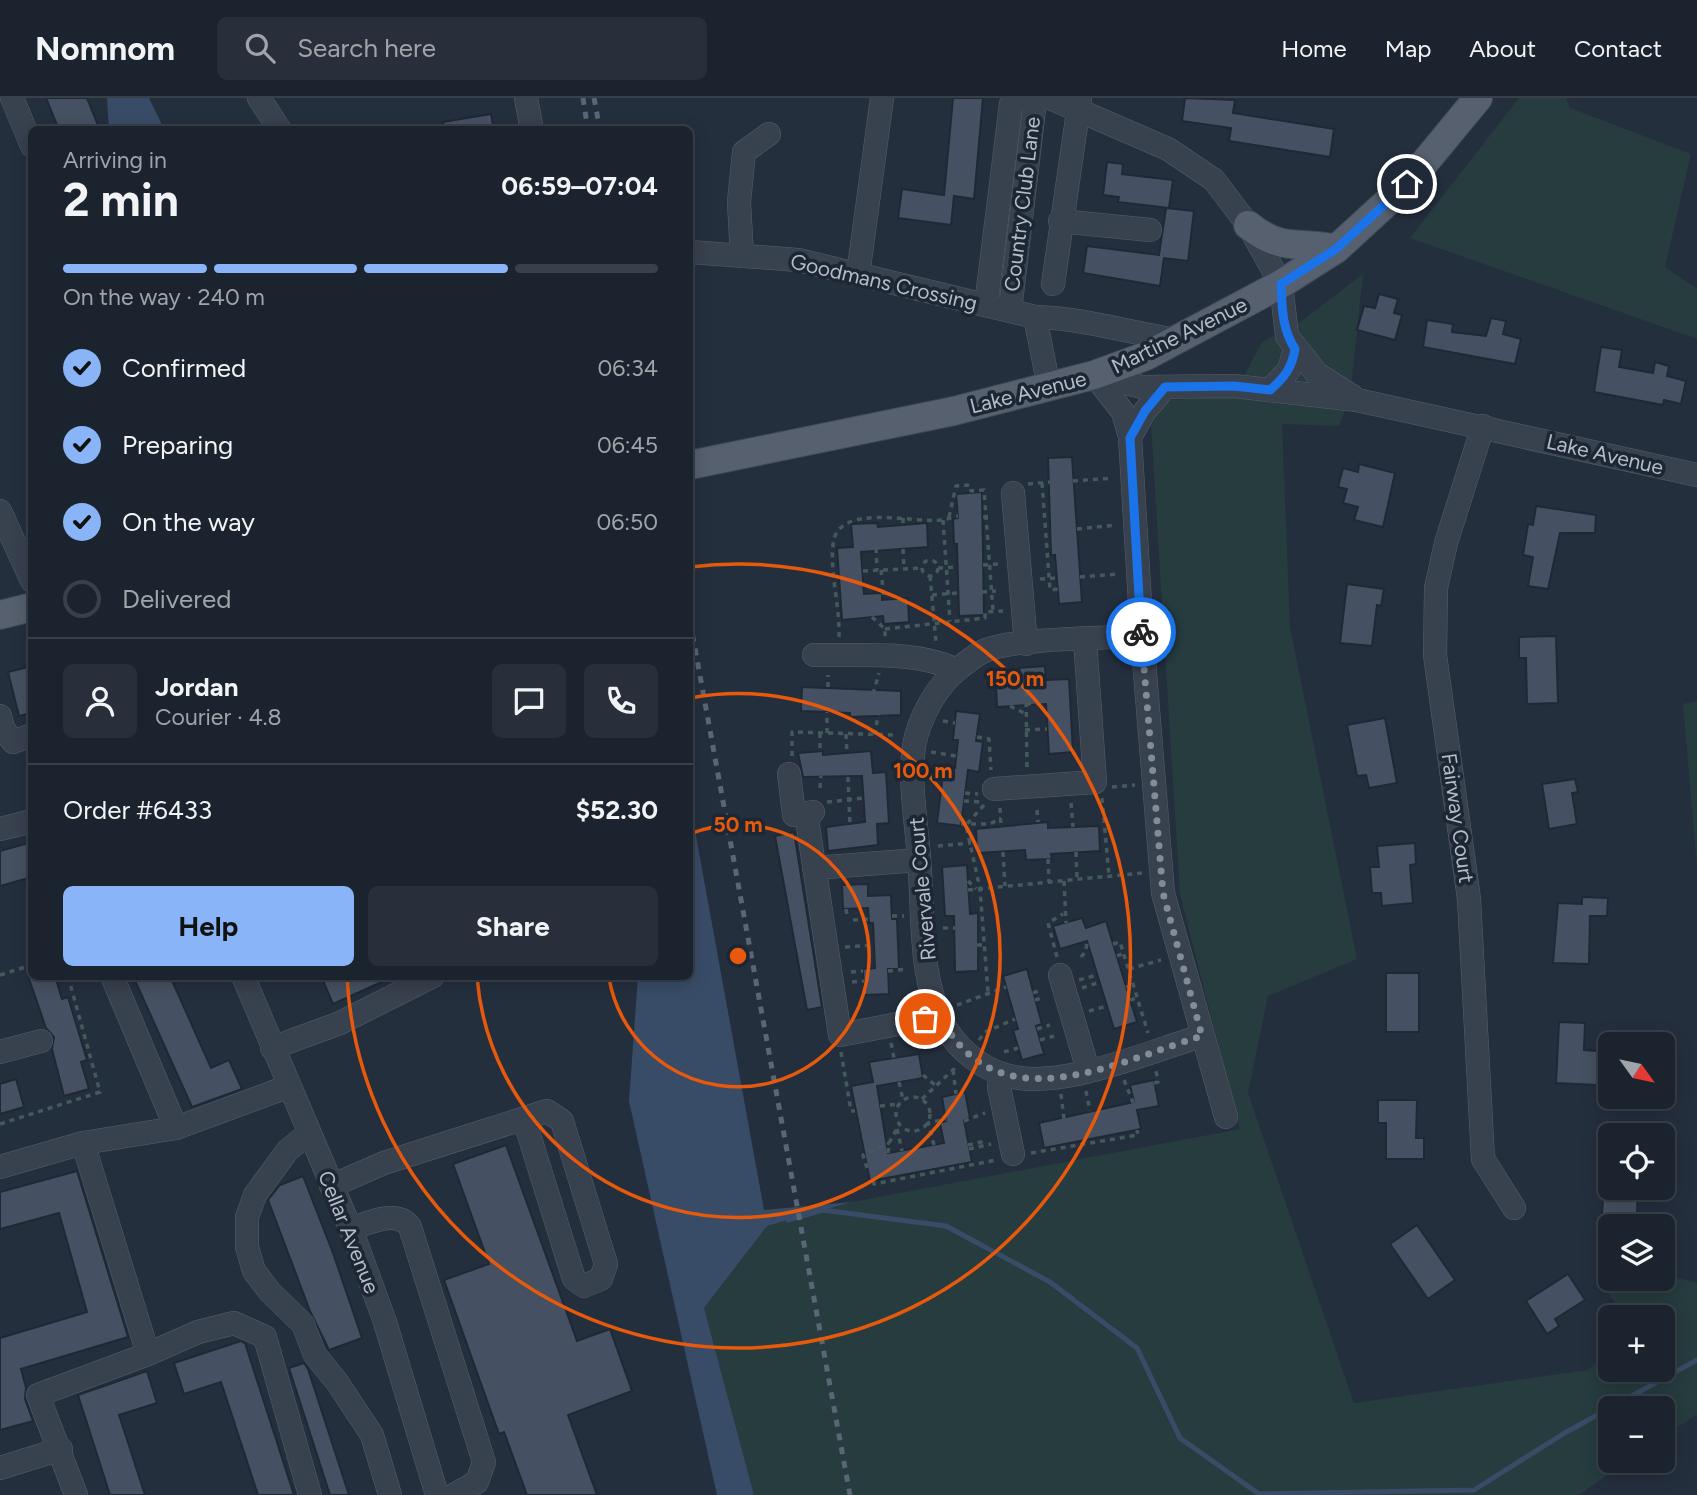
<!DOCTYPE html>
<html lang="en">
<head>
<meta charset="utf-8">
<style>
	body { margin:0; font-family:Figtree,sans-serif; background:#282f3a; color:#f1f3f6; height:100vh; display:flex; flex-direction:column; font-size:26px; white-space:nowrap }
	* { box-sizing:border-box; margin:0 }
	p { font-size:23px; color:#a0a4aa }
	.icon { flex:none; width:38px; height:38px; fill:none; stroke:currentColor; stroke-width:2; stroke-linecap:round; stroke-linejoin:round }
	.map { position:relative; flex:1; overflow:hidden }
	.drawer { position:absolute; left:28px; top:28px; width:665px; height:854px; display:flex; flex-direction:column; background:#1b232e; border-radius:10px; box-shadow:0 4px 18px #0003,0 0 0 2px #39404a }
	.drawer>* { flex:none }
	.needle { width:46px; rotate:123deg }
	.tools { position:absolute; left:1598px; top:934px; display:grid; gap:14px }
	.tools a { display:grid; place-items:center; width:77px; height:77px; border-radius:10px; background:#1b232e; box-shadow:0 4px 18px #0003,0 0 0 2px #39404a; font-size:35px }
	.pin { position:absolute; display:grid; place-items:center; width:60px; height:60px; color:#fff; margin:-30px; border:4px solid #fff; border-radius:50%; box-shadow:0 2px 7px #0007 }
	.courier { position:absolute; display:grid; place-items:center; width:70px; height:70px; margin:-35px; border:5px solid #1a73e8; border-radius:50%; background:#fff; color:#222; box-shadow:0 2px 9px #0007 }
	.headline em { font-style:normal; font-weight:700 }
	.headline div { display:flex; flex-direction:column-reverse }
	.headline { display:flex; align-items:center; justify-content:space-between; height:119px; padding:0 35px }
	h1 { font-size:46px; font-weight:700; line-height:52px }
	.bar { display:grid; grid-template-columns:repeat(4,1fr); gap:10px 7px; align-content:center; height:84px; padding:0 35px }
	.bar i { height:9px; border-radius:5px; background:#39404a }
	.bar .selected { background:#8ab4f8 }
	.bar p { grid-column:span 4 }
	.line { display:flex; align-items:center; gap:18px; padding:0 35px; border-top:2px solid #39404a }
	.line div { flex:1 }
	.round { display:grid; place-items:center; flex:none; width:74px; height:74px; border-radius:10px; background:#282f3a }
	ol { padding:0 35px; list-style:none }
	li { display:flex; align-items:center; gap:21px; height:77px }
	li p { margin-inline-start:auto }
	li .icon { padding:7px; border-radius:50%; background:#8ab4f8; color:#111; stroke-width:4 }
	li:last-child { color:#a0a4aa }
	li i { width:38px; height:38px; border:4px solid #39404a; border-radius:50% }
	.button { display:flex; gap:14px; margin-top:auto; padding:14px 35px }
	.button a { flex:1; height:80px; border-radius:10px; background:#8ab4f8; color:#111; font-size:28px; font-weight:700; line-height:80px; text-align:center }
	.button a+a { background:#282f3a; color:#f1f3f6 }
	header { display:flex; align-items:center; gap:42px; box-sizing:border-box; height:98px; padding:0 35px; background:#1b232e; border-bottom:2px solid #39404a }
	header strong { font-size:33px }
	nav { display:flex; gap:38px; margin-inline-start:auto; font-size:24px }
	.search { width:490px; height:63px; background:#282f3a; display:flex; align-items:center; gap:18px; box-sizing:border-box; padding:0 24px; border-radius:10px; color:#a0a4aa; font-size:26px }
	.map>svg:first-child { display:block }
</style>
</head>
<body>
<header>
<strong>Nomnom</strong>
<div class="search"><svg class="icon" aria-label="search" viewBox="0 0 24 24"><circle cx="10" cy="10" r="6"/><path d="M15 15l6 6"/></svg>Search here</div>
<nav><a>Home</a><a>Map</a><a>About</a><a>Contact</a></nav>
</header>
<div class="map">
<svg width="1697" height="1397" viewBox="0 0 1697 1397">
	<rect width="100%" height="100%" fill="#242f3e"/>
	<g fill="#263c3f">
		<path d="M1519 0H1566L1570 10 1691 56 1665 169 1697 191V241L1410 140Z"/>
		<path d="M1363 176 1350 299 1339 328 1282 326 1290 529 1357 861 1268 898 1248 995 1354 1305 1588 1272 1610 1251V1272H1662V1220H1627L1608 1195 1625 1181H1662L1663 1176 1697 1185V1316L1663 1339 1662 1311H1610V1363H1627L1579 1397H754L704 1210 767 1128 852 1104 1240 1031 1180 797 1151 327 1169 302 1233 298 1262 244 1300 224Z"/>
		<path d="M1697 603V769L1683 606Z"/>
	</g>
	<g fill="#394c67">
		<path d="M107 0H149L164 31H109Z"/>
		<path d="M690 705 764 1112 852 1104 767 1128 704 1210 754 1397H717L629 1003 638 879 690 878Z"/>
	</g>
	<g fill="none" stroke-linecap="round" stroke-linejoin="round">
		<path stroke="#394c67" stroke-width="5" d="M788 1122 823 1112 946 1128 1050 1184 1137 1250 1180 1340 1259 1396 1474 1392 1563 1336 1697 1262"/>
	</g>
	<g fill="#455162" stroke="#1f2835" stroke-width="2">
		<path d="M46 0H87L100 32H59Z"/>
		<path d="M953 0H983L974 101 954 98 951 127 898 120 902 91 944 97Z"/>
		<path d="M1185 0 1235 2 1233 15 1334 31 1330 59 1229 43 1231 30 1182 23Z"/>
		<path d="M491 16 494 32H444L443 24Z"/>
		<path d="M1107 64 1123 66 1122 76 1173 82 1169 110 1118 104 1119 99 1103 97Z"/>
		<path d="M1166 110 1194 113 1188 163 1164 160 1160 188 1083 175 1087 148 1159 157Z"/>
		<path d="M1379 196 1398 201 1394 215 1402 217 1395 242 1357 232 1364 208 1375 210Z"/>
		<path d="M1491 220 1506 223 1503 236 1521 241 1515 266 1423 249 1427 222 1453 226 1452 234 1486 238Z"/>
		<path d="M1601 249 1622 252 1619 269 1653 275 1655 264 1669 268 1667 278 1686 283 1681 306 1664 302 1663 307 1594 294Z"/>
		<path d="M1072 359 1082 504 1059 506 1055 457H1051L1048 360Z"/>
		<path d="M1359 366 1395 375 1383 429 1354 422 1358 409 1343 405 1347 391 1338 389 1343 370 1358 374Z"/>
		<path d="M982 394 984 517 959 518 957 446H954L953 421 958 420 956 396Z"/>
		<path d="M1536 408 1596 417 1595 435H1560L1548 491 1528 488 1533 459 1523 457 1528 426 1533 427Z"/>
		<path d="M877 425 878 429 927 425 928 449 861 454 864 496 882 495V502L908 500 909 524 884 526 883 518 842 522 837 450 853 449 851 426Z"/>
		<path d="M1347 486 1384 491 1381 508 1377 507 1372 548 1340 545Z"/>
		<path d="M1556 538 1558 605 1527 606 1526 560H1519V539Z"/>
		<path d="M32 568V615L19 618 8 574Z"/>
		<path d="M1045 568 1046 582 1069 581 1073 654 1049 656 1046 606 997 609 996 585 1020 583 1019 570Z"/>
		<path d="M802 589 901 593V617L850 619V615L801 613Z"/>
		<path d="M956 613 980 616 976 643 983 644 979 674 968 672 961 728 937 725 944 668 955 670 958 642H953Z"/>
		<path d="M1385 620 1397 685 1369 690 1366 677 1357 678 1347 627Z"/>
		<path d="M823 653V657L871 653 873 675 886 674 889 725 877 726 878 747 828 753 826 729 865 724 862 678 803 679 798 655Z"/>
		<path d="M1575 681 1578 694 1572 695 1577 726 1549 731 1542 686Z"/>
		<path d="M1048 724V730L1099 728 1100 753 1051 756 1052 761 1026 762 1025 752 977 755 976 731Z"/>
		<path d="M794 734 822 909 807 912 775 738Z"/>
		<path d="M32 744V779L0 788V753Z"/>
		<path d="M1415 745 1416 766 1410 767 1413 805 1382 808 1381 795H1372L1370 769H1379L1377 748Z"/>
		<path d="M967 767 970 816 978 815V873L955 874 954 818H945L942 769Z"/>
		<path d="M868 786V798L891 797 892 821H897L899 871H888L889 896 864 897 863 871 875 870 873 825H869L868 810 843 811 842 787Z"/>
		<path d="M1582 799 1608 800 1607 818H1590L1589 866 1553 865 1558 805 1582 806Z"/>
		<path d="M1082 820 1086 830 1106 823 1137 924 1114 931 1087 843 1060 851 1053 828Z"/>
		<path d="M1027 871 1042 926 1036 928 1044 956 1022 962 1013 932 1018 931 1003 878Z"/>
		<rect x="1386" y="875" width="33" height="59"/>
		<path d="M28 878H55L62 901 68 899 87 962 81 964 89 991 64 998 52 951 54 939 46 930Z"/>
		<path d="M133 878H170L211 970 229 962 242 991 192 1009Z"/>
		<path d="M321 878H395L333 906Z"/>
		<path d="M1559 924 1585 925 1584 952 1598 953 1597 987 1556 985Z"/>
		<path d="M919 956 923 980 877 988 888 1055 944 1045 940 1025 946 1023 942 999 965 994 970 1020 964 1022 972 1064 870 1083 851 988 873 984 869 964Z"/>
		<path d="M16 981 24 1009 0 1016V986Z"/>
		<path d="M1154 982 1159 1008 1137 1012 1141 1031 1044 1050 1039 1025 1134 1004 1130 987Z"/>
		<path d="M1378 1002H1417L1416 1040H1424V1061H1386V1025H1378Z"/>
		<path d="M506 1047 577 1243 610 1231 632 1293 568 1317 597 1397H527L504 1334 499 1336 444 1182 489 1166 453 1066Z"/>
		<path d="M77 1073 128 1239 21 1271 26 1290 25 1301 33 1323 0 1332V1240L87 1214 59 1115 0 1131V1094Z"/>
		<path d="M303 1078 333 1155 362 1240 329 1252 310 1213 268 1102 280 1087Z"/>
		<path d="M1607 1090H1638L1637 1119 1602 1118 1603 1099H1607Z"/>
		<path d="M1417 1127 1455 1182 1428 1201 1390 1146Z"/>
		<path d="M1568 1176 1585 1202 1555 1221 1559 1228 1547 1236 1526 1203Z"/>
		<path d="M241 1243 245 1245 294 1397H258L221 1284 184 1296 174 1265Z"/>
		<path d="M304 1265 308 1271 349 1397H330L289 1270Z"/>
		<path d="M147 1273 157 1305 119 1317 145 1397H110L78 1297Z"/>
	</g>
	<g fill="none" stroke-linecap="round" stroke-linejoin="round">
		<g stroke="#565f6c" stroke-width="24">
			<g id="minor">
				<path d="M12 0 32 48"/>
				<path d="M259 0 280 32"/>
				<path d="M526 0 532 32"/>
				<path d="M1050 0 1168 51 1214 82 1248 127 1281 186 1287 238 1317 276 1352 298"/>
				<path d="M1060 123 1150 132"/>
				<path d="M690 154 798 162 1035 219C1083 220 1129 235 1177 242"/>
				<path d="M742 158 739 104 744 54 769 36"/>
				<path d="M858 177 882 0"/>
				<path d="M1053 186 1080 0"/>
				<path d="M986 207 1011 6 1018 0"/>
				<path d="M1010 212 1034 11 1030 0"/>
				<path d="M1035 219 1049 289"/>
				<path d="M1094 277 1123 314 1130 339 1142 538 1163 795 1226 1019"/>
				<path d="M1095 277 1142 289 1234 288 1357 302 1697 377"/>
				<path d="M1270 292 1289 272 1295 251"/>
				<path d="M1483 328 1446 445 1436 490 1435 557 1469 801 1483 1061 1514 1110"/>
				<path d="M1130 339 1145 313 1165 289"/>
				<path d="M1013 395 1026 546"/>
				<path d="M0 413 32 483"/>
				<path d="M1142 538C1107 540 1012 540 984 553 975 557 966 565 958 571 936 589 919 620 914 648 909 683 916 723 919 759 924 814 917 886 949 935 961 953 981 969 1002 976 1056 995 1147 954 1202 938"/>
				<path d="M814 557C860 558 916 552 957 572"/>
				<path d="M0 618 3 630 13 644 32 637"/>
				<path d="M789 676 794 717 813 714"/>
				<path d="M994 691 1095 684 1085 542"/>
				<path d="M806 715 840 937 940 918"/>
				<path d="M0 731 32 723"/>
				<path d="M814 770 919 762"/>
				<path d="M1060 877 1088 972"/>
				<path d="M112 878 176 1030"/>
				<path d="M243 878 354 1139 385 1224 437 1397"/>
				<path d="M272 950 340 925 433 878"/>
				<path d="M0 954 41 943"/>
				<path d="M1001 976 999 989 1013 1056"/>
				<path d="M308 1036 288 1052 255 1097 247 1119V1149L254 1173 270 1194 303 1226 315 1257 337 1284 372 1337 390 1397"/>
				<path d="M83 1045 148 1256"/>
				<path d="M0 1069 83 1045 176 1030 287 989"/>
				<path d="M331 1088 384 1065 547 1013 562 1023 606 1166 601 1181 584 1188 574 1181 524 1021"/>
				<path d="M350 1131C368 1126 397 1110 410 1129L484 1364 477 1384 454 1397"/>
				<path d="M0 1370 61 1351"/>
				<path d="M76 1397 38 1297 148 1256 198 1234 234 1225 265 1239 310 1397"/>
			</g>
		</g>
		<g stroke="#414a57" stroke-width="30">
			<g id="major">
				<path d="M1248 127C1283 155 1298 142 1336 151"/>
				<path d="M690 367 954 313 1094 277 1146 258 1281 186 1336 151 1407 86 1478 0"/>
				<path d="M0 517 32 509"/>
			</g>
		</g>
		<g stroke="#44595c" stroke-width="3.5" stroke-dasharray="5 5" stroke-linecap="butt">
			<path d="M1073 383 1113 380"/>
			<path d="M1042 385 1050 492 1058 491"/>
			<path d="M1028 386 1050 384"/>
			<path d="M949 419 956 388 970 387 971 393 984 392 993 513"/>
			<path d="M983 419H990"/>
			<path d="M903 420V427"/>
			<path d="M943 422 950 523"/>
			<path d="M1077 431 1116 427"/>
			<path d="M876 450 877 472"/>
			<path d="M903 451 904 471"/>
			<circle cx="930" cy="470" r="8"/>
			<path d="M983 467 999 466"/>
			<path d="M938 470 958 469"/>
			<path d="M881 472 884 501"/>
			<path d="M863 473 922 470"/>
			<path d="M930 478 936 544"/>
			<path d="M1080 479 1119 476"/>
			<path d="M1040 481 1057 480"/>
			<path d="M982 494 996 493"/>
			<path d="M932 497 958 495"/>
			<path d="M872 519 885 531V540"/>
			<path d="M885 531 985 520V514L1003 513"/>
			<path d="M839 539C840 508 830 477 833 447 836 403 915 426 942 422 948 421 952 419 958 418"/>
			<path d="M828 589V577"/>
			<path d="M1026 594 1027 669"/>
			<path d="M873 596 879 575"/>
			<path d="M1026 606 1046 605"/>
			<path d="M1010 608 1024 615"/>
			<path d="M943 623 955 625"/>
			<path d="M1025 632 1047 631"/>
			<path d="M820 635V654"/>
			<path d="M827 635V614"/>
			<path d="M846 636 847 655"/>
			<path d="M875 637 878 616"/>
			<path d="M977 639 989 641 991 672"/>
			<path d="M931 654 956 658"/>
			<path d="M792 658V634L897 637"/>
			<path d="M931 678 943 679"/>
			<path d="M848 679 850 727"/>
			<path d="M1112 689 1135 687"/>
			<path d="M820 690 821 678"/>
			<path d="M965 695 978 696"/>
			<path d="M1102 700 1109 778"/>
			<path d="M964 703 981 704"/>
			<path d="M827 704 864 700"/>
			<path d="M1071 705 1073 729"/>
			<path d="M984 707 966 727 980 791 988 895"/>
			<path d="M1000 710 1001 729"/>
			<path d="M1037 712 1038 724"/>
			<path d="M961 726H990L1001 720"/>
			<path d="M938 748 971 745"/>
			<path d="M1003 754 1005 788"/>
			<path d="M1076 754 1077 780"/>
			<path d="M1048 761 1049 784"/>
			<path d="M968 783 976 791"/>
			<path d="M1064 783 1066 825"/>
			<path d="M968 792 1142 775"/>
			<path d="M846 811 847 818"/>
			<path d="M892 818H904"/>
			<path d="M853 822 869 821"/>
			<path d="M943 830H955"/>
			<path d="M1113 846 1120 844 1148 935"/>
			<path d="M977 847H985"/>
			<path d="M845 849 874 847"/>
			<path d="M1117 858 1124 855"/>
			<path d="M1057 859 1048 825 1063 816"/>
			<path d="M1081 859 1086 853 1087 843"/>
			<path d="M1129 871 1161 862"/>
			<path d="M888 873 908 871"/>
			<path d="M851 874 863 873"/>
			<path d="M0 877 32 867"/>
			<path d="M1079 882 1097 877"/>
			<path d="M852 884 864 883"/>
			<path d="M1126 889 1134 887"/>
			<path d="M1082 890 1100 884"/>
			<path d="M1033 895 1040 892"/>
			<path d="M1035 902 1042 900"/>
			<path d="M1130 902 1137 900"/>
			<path d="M957 907 1006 889"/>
			<path d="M1089 913 1107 908"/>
			<path d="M1037 931 1050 927"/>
			<path d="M979 942 985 934 1015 921"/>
			<path d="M1040 942 1054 938"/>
			<path d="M891 945 894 960"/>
			<path d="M841 954 851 1013H855"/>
			<path d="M1004 954 1018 950"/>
			<path d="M953 972 956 996"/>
			<path d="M923 977 936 988"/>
			<path d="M1124 982 1134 1007"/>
			<path d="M899 984 903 1002"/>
			<path d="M1154 985 1158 984 1156 973"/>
			<path d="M1086 993 1090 1013"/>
			<path d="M1061 996 1064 1021"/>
			<circle cx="913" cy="1016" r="17"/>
			<path d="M922 1001 956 969"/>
			<path d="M880 1008 899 1006"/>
			<path d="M964 1023 985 1015"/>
			<path d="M0 1026 100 994 68 878"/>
			<path d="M897 1031 902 1053"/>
			<path d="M934 1047 928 1025 946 1021"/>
			<path d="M968 1047 981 1044 982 1048"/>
			<path d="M969 1051 991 1046"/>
			<path d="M888 1055 889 1045 899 1027"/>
			<path d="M1031 1055 1138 1037 1137 1032"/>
			<path d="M867 1070 863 1057 889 1045"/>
			<path d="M873 1083 874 1086 996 1062"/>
		</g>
		<use href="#minor" stroke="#38414e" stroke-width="23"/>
		<use href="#major" stroke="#56606e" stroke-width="28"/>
		<g stroke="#5a6575" stroke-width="5" stroke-dasharray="7 7" stroke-linecap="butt">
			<path d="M583 0 588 32"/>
			<path d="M594 0 600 32"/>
			<path d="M690 523 850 1397"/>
		</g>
	</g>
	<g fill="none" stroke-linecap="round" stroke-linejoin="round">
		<path stroke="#828b98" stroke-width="7" stroke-dasharray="0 12.6" d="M925 921 940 918C997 1028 1113 965 1202 938L1163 795 1141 534"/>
		<path stroke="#1a73e8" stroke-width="9" d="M1141 534 1130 340 1145 313 1165 289 1234 288 1270 292C1284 280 1292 270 1295 251 1282 231 1282 210 1281 186L1336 151 1407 86"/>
	</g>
	<g fill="none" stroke="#e8590c" stroke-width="3.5">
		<path d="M690 736A131 131 0 1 1 609 880"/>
		<path d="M690 600A262 262 0 1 1 477 879"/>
		<path d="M690 469A392 392 0 1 1 347 879"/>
	</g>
	<g text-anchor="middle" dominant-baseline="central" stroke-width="7" stroke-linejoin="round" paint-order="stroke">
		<g font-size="21" fill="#b4bcc9" stroke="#1d2633">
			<text transform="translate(1022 106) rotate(-83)">Country Club Lane</text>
			<text transform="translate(884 184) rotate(13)">Goodmans Crossing</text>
			<text transform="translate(1179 237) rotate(-26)">Martine Avenue</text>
			<text transform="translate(1028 294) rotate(-14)">Lake Avenue</text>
			<text transform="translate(1605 356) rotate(13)">Lake Avenue</text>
			<text transform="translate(1458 720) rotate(82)">Fairway Court</text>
			<text transform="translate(922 791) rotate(-95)">Rivervale Court</text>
			<text transform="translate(349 1134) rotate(68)">Cellar Avenue</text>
		</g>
	</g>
	<circle cx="738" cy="858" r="10" fill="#e8590c" stroke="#1d2633" stroke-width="3.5"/>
	<g font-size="21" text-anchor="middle" font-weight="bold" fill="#e8590c" stroke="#1d2633" stroke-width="7" stroke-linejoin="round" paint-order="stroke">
		<text x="1015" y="588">150 m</text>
		<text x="923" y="680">100 m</text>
		<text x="738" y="734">50 m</text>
	</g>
</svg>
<div class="tools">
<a><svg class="needle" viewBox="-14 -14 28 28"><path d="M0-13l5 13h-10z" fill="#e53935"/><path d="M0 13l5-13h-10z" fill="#a0a4aa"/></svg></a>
<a><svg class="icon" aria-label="locate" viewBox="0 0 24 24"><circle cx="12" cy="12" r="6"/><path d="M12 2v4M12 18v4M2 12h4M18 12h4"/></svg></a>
<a><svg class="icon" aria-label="layers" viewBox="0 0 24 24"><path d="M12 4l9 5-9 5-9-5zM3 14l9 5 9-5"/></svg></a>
<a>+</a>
<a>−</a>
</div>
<div class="pin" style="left:925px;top:921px;background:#ea580c"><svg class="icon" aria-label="bag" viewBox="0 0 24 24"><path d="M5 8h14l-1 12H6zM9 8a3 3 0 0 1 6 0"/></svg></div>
<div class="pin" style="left:1407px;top:86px;background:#1f2937"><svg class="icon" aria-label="home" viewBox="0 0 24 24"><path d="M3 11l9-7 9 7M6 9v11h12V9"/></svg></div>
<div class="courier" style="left:1141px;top:534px"><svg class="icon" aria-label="bike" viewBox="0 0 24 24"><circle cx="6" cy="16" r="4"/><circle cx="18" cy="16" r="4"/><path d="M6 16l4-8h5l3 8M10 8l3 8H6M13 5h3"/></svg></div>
<section class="drawer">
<div class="headline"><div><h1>2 min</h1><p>Arriving in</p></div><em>06:59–07:04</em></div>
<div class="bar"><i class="selected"></i><i class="selected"></i><i class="selected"></i><i></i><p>On the way · 240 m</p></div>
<ol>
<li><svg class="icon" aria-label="check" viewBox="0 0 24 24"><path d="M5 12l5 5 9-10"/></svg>Confirmed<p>06:34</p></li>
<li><svg class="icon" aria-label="check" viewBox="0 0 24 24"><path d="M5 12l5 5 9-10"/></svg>Preparing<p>06:45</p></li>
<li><svg class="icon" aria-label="check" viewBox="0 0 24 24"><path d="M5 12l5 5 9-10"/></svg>On the way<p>06:50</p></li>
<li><i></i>Delivered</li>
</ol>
<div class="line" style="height:126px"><a class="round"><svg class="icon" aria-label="person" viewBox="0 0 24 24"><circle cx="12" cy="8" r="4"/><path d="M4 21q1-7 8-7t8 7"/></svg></a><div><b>Jordan</b><p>Courier · 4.8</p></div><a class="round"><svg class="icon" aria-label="chat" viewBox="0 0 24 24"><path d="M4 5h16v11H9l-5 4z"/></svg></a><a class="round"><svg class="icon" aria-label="phone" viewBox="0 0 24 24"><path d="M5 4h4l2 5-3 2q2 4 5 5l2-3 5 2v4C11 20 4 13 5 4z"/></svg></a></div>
<div class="line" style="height:91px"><div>Order #6433</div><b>$52.30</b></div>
<div class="button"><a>Help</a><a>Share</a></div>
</section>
</div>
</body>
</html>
